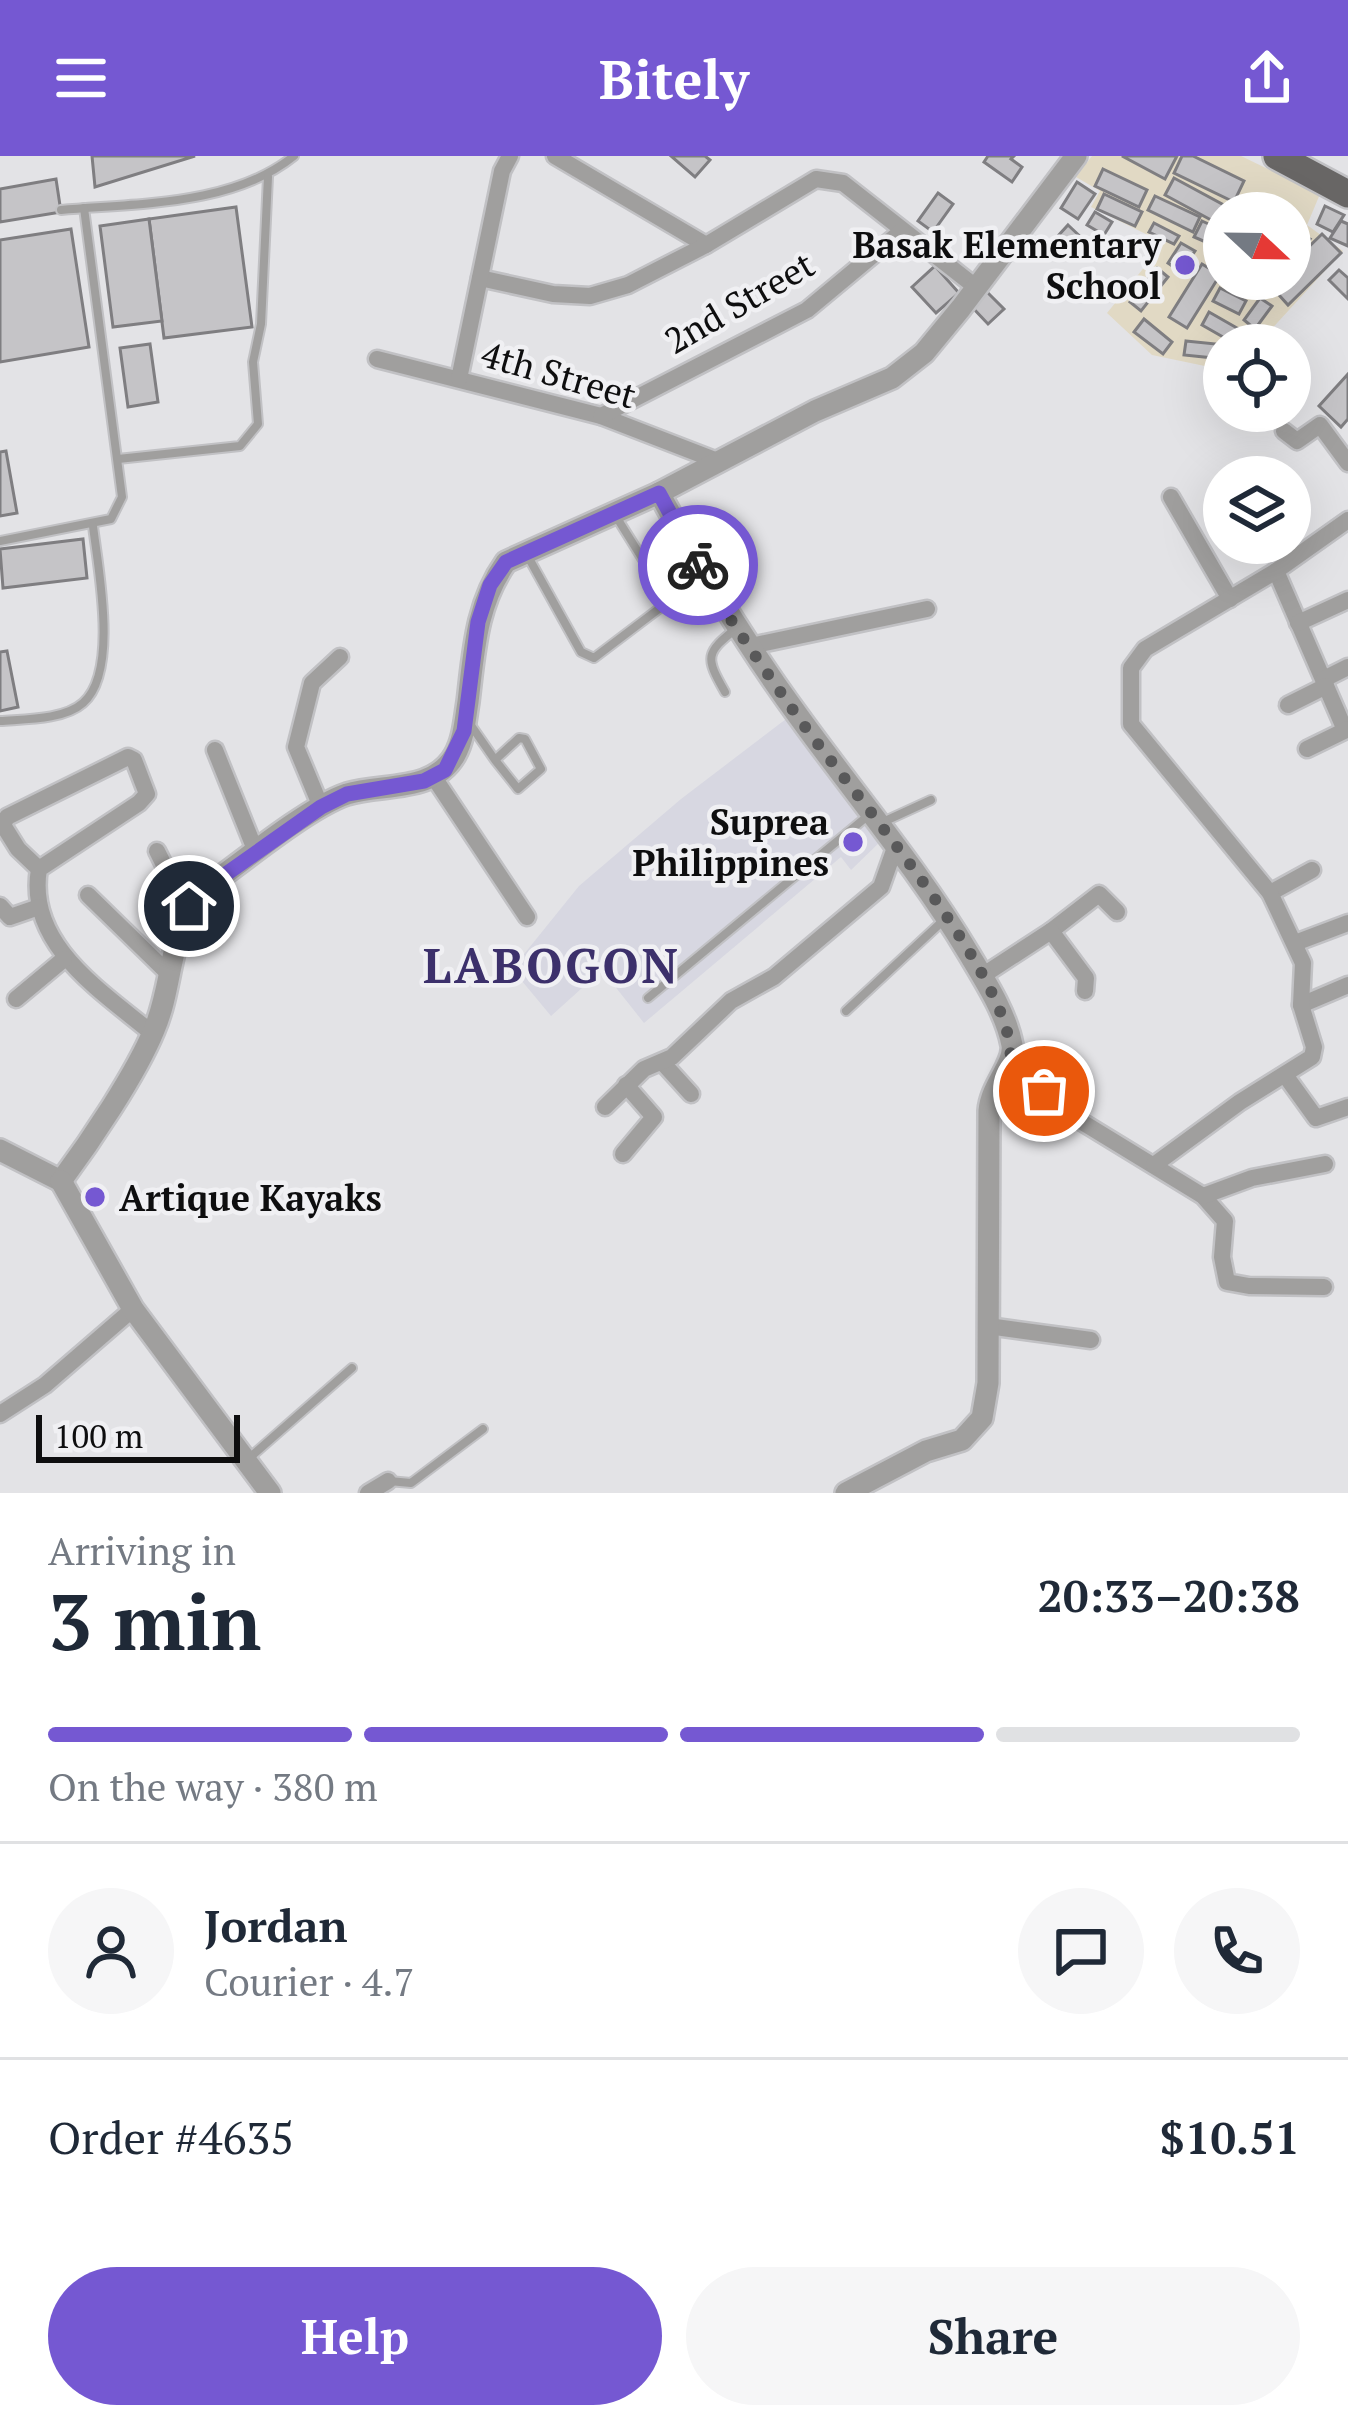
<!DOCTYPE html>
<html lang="en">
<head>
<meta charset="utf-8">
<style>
	body { margin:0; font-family:"PT Serif",serif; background:#f6f6f7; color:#1f2937; height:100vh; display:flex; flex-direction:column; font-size:45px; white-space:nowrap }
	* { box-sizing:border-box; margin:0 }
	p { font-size:39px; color:#747a83 }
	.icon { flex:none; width:66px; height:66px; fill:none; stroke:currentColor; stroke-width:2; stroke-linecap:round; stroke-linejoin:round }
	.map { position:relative; height:1337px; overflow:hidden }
	.sheet { display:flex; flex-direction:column; background:#fff; flex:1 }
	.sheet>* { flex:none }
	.needle { width:78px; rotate:112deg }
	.buttons { position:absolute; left:1203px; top:36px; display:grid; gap:24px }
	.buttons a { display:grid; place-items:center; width:108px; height:108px; border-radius:50%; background:#fff; box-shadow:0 12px 48px #0002; font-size:60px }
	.scale { position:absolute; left:36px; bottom:30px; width:204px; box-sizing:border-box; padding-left:12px; border:6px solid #0e0e0f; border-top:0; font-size:33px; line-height:42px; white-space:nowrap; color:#0e0e0f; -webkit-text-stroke:9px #f0f0f3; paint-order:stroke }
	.pin { position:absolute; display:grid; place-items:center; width:102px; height:102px; color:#fff; margin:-51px; border:6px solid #fff; border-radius:50%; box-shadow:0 3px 12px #0007 }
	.courier { position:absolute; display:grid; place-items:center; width:120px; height:120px; margin:-60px; border:9px solid #7558d2; border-radius:50%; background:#fff; color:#222; box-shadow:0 3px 15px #0007 }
	.headline em { font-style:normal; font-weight:800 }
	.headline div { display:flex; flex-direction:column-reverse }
	.headline { display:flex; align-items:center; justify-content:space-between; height:204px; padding:0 48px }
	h1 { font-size:78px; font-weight:800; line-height:90px }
	.bar { display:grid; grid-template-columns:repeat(4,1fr); gap:18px 12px; align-content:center; height:144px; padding:0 48px }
	.bar i { height:15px; border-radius:9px; background:#e0e1e3 }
	.bar .on { background:#7558d2 }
	.bar p { grid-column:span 4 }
	.line { display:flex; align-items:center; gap:30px; padding:0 48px; border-top:3px solid #e0e1e3 }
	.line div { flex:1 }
	.round { display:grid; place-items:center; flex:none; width:126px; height:126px; border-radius:63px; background:#f6f6f7 }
	.cta { display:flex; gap:24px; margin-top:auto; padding:24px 48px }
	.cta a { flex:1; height:138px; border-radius:72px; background:#7558d2; color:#fff; font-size:48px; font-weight:800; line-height:138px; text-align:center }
	.cta a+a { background:#f6f6f7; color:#1f2937 }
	header { display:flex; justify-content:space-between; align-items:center; height:156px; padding:0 48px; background:#7558d2; color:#fff; font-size:54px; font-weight:800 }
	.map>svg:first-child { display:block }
</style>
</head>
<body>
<header><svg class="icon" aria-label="menu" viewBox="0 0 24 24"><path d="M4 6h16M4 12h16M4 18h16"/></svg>Bitely<svg class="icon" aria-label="share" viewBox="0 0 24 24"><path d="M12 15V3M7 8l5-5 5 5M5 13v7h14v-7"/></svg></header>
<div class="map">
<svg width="1348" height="1337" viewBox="0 0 1348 1337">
	<rect width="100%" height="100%" fill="#e3e3e6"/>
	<path fill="#d7d7e1" d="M790 560 882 684 851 714 841 701 644 867 602 814 551 860 512 813 579 730 681 643Z"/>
	<path fill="#e1d9c4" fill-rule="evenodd" d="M1092 0H1241L1320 38 1307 69 1343 95 1257 189H1224V214L1152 199 1107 157 1164 87 1091 51 1100 35 1076 21ZM1224 57H1290V123H1224Z"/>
	<g fill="#c5c4c7" stroke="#7f7e81" stroke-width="3">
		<path d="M92 0H195L95 31Z"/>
		<path d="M671 0H705L710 4 695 21Z"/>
		<path d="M988 0H1014L1011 3 1022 11 1012 26 984 6Z"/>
		<path d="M1122 0H1177L1165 23Z"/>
		<path d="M1182 0H1193L1244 25 1234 46 1174 17Z"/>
		<path d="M1103 13 1147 34 1139 51 1095 30Z"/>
		<path d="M1174 22 1233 54 1224 57V71L1165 39Z"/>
		<path d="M56 23 61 56 0 66V33Z"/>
		<path d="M1077 26 1095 38 1078 63 1061 52Z"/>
		<path d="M938 37 953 48 933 76 918 65Z"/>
		<path d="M1104 38 1142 56 1135 70 1097 53Z"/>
		<path d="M1155 40 1200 61 1193 76 1148 54Z"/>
		<path d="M1325 50 1344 59 1333 76 1317 68Z"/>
		<path d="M236 51 252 171 164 182 149 63Z"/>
		<path d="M1095 56 1112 66 1104 79 1087 69Z"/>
		<path d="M149 63 162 165 113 171 100 70Z"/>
		<path d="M1202 65 1215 71 1208 87 1194 81Z"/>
		<path d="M1341 65 1348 68V90L1330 82Z"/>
		<path d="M1154 67 1179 80 1174 88 1149 76Z"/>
		<path d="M1068 69 1086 86 1074 98 1057 81Z"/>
		<path d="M1221 72 1224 74V102L1210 95Z"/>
		<path d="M71 73 89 191 0 206V84Z"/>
		<path d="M1290 73 1310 83 1298 97 1290 93Z"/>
		<path d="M1322 78 1341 97 1288 149 1270 129 1276 123H1290V109Z"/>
		<path d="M1181 87 1195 95 1181 116 1168 107Z"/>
		<path d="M1202 108 1220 119 1187 172 1169 161Z"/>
		<path d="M935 110 959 137 936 157 912 131Z"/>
		<path d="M1157 112 1168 121 1141 155 1130 146Z"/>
		<path d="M1339 114 1348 122V143L1329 124Z"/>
		<path d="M1228 123H1262L1265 124 1257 140 1227 126Z"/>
		<path d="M1220 132 1246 145 1239 158 1213 145Z"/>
		<path d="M987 136 1004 153 988 168 972 151Z"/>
		<path d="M1260 142 1272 150 1255 173 1244 164Z"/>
		<path d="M1209 156 1237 172 1230 185 1202 169Z"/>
		<path d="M1144 163 1172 186 1163 198 1134 176Z"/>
		<path d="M1243 173 1255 182 1249 189H1230Z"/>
		<path d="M1186 185 1216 188 1214 202 1184 199Z"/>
		<path d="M150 188 158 246 128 251 120 192Z"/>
		<path d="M1348 218V263L1341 271 1319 250Z"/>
		<path d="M6 295 17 357 0 360V296Z"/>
		<path d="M83 383 87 422 3 432 0 393Z"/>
		<path d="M7 495 18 551 0 555V496Z"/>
	</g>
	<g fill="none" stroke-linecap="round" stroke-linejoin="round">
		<g stroke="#c1c1c4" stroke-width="12">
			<g id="service">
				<path d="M61 54C138 47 232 50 294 0"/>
				<path d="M118 303 240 290 258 268 253 206 261 168 268 21"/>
				<path d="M0 385 111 363 122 341 84 52"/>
				<path d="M526 397 581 496 594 502 660 452 662 434 617 362"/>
				<path d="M725 536C705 501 705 497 737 472"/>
				<path d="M0 565C24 563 64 564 83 547 119 516 98 412 93 370"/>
				<path d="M470 568 495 604 519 582 525 583 541 613 518 633 495 604"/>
				<path d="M883 666 931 644"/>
				<path d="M648 842 870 658"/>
				<path d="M846 855 946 762"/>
				<path d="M247 1304 352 1212"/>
				<path d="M389 1325 411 1327 483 1273"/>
			</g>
		</g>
		<g stroke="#c1c1c4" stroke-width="21">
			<g id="minor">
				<path d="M555 0 706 89"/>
				<path d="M480 122 553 138 590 140 628 129 706 89 816 23 843 27 977 132"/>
				<path d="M377 203 601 260 720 306"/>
				<path d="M459 223 502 15 510 0"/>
				<path d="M601 260 807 154 902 75"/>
				<path d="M1284 275 1297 285 1320 269 1348 307"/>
				<path d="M1171 341 1230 443"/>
				<path d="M1276 415 1345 574"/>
				<path d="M1298 467 1348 444"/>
				<path d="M751 490 927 453"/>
				<path d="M1324 523 1348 511"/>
				<path d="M1288 549 1326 530"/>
				<path d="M1307 593 1348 573"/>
				<path d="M215 594 256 696"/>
				<path d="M433 620 527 761"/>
				<path d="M321 651 296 591 312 527 340 501"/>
				<path d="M157 695 178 737 189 750"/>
				<path d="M39 713 18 693 3 669 7 661 128 601 134 604 147 638 139 647 39 713C26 789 103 836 153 878"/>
				<path d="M1270 737 1312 714"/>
				<path d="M88 739 169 818"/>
				<path d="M0 750 10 761 39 751"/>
				<path d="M1051 775 1099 738 1117 756"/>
				<path d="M1295 787 1348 767"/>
				<path d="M982 820 1051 775 1086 822 1085 835"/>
				<path d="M16 843 64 803"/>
				<path d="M1301 849 1348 829"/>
				<path d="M662 906 691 938"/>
				<path d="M1010 907 1077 963 1203 1040 1225 1065 1222 1101 1227 1126 1249 1130 1324 1131"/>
				<path d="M1285 919 1316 962 1348 951"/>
				<path d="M605 951 644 913 672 901 731 845 774 821 881 731 896 689"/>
				<path d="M623 998 654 961 626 929"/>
				<path d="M1154 1009 1240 946 1312 901 1314 891 1301 849 1303 807 1270 737 1131 568V512L1145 493 1276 415 1348 364"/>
				<path d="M1203 1040 1252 1022 1325 1008"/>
				<path d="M988 1170 1091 1184"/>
				<path d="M0 1258 45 1229 133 1153"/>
				<path d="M368 1337 388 1325"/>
			</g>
		</g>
		<g stroke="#c1c1c4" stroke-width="26">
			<g id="tertiary">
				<path d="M659 337C701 414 747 490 799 561 856 640 919 714 969 798 985 825 1006 857 1012 889 1015 908 991 929 989 955L988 1227 982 1262 962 1284 926 1295 846 1337"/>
				<path d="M0 994 61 1025"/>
				<path d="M61 1025C90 986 136 918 154 874 174 828 168 774 202 735 238 709 308 651 347 638 384 627 433 637 455 599 464 583 465 564 468 546 474 496 476 448 506 406L659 337 815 255 892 222 924 197 961 152 1076 0"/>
				<path d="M61 1025 133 1153 270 1337"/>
			</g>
		</g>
		<g stroke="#c1c1c4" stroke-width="32">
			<path id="primary" d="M1277 0 1348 38"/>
		</g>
		<use href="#service" stroke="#a09f9e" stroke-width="8"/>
		<use href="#minor" stroke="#a09f9e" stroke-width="16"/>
		<use href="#tertiary" stroke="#a09f9e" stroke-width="21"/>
		<use href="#primary" stroke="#686665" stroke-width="27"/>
	</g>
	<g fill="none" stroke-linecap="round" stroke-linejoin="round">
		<path stroke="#59595a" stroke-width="12" stroke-dasharray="0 21.6" d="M698 409C726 460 762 509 795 557 843 626 1022 830 1010 907L1044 935"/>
		<path stroke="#7558d2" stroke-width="15" d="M189 750 202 735 321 651 347 638 424 625 445 614 464 575 478 466 490 429 506 406 659 337 698 409"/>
	</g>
	<g fill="#7558d2" stroke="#f0f0f3" stroke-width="4.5">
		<circle cx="1185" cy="109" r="12"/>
		<circle cx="853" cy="686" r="12"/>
		<circle cx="95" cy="1041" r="12"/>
	</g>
	<g text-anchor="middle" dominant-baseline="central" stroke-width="9" stroke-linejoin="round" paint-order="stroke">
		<g font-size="36" font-weight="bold" fill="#0e0e0f" stroke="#f0f0f3" text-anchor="end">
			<text x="1161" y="88">Basak Elementary<tspan x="1161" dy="41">School</tspan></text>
			<text x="829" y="665">Suprea<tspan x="829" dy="41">Philippines</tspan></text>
			<text x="119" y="1041" text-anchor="start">Artique Kayaks</text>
		</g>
		<g font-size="36" fill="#0e0e0f" stroke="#f0f0f3">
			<text transform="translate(739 146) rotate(-30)">2nd Street</text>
			<text transform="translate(559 218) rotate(16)">4th Street</text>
		</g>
		<g font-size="48" font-weight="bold" letter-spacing="3" fill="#3c306b" stroke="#f0f0f3">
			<text x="552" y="809">LABOGON</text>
		</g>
	</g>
</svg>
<div class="buttons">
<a><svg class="needle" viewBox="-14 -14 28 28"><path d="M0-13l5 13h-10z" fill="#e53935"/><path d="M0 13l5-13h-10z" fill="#747a83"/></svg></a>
<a><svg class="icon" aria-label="locate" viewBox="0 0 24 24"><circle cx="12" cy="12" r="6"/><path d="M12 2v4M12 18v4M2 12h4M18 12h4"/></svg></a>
<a><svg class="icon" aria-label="layers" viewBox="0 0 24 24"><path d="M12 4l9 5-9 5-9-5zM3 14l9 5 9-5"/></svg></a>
</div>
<div class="scale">100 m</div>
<div class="pin" style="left:1044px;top:935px;background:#ea580c"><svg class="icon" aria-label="bag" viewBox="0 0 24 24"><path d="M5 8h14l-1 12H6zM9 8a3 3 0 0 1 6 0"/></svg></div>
<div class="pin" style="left:189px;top:750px;background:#1f2937"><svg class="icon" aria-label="home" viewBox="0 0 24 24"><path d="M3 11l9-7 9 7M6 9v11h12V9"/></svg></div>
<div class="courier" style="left:698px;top:409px"><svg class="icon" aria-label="bike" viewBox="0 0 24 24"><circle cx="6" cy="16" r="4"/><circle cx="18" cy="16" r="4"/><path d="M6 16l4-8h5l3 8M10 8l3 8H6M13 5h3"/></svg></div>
</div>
<section class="sheet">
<div class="headline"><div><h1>3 min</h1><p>Arriving in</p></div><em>20:33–20:38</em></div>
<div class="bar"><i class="on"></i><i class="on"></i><i class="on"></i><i></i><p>On the way · 380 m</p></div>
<div class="line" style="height:216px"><a class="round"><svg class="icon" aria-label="person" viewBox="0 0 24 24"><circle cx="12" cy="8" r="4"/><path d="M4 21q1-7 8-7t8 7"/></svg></a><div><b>Jordan</b><p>Courier · 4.7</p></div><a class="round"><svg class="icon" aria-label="chat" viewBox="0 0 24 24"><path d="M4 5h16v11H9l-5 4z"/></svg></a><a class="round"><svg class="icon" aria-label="phone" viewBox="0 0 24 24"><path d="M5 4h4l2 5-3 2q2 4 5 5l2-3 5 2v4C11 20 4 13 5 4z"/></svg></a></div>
<div class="line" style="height:156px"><div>Order #4635</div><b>$10.51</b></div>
<div class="cta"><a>Help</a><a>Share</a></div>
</section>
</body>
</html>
